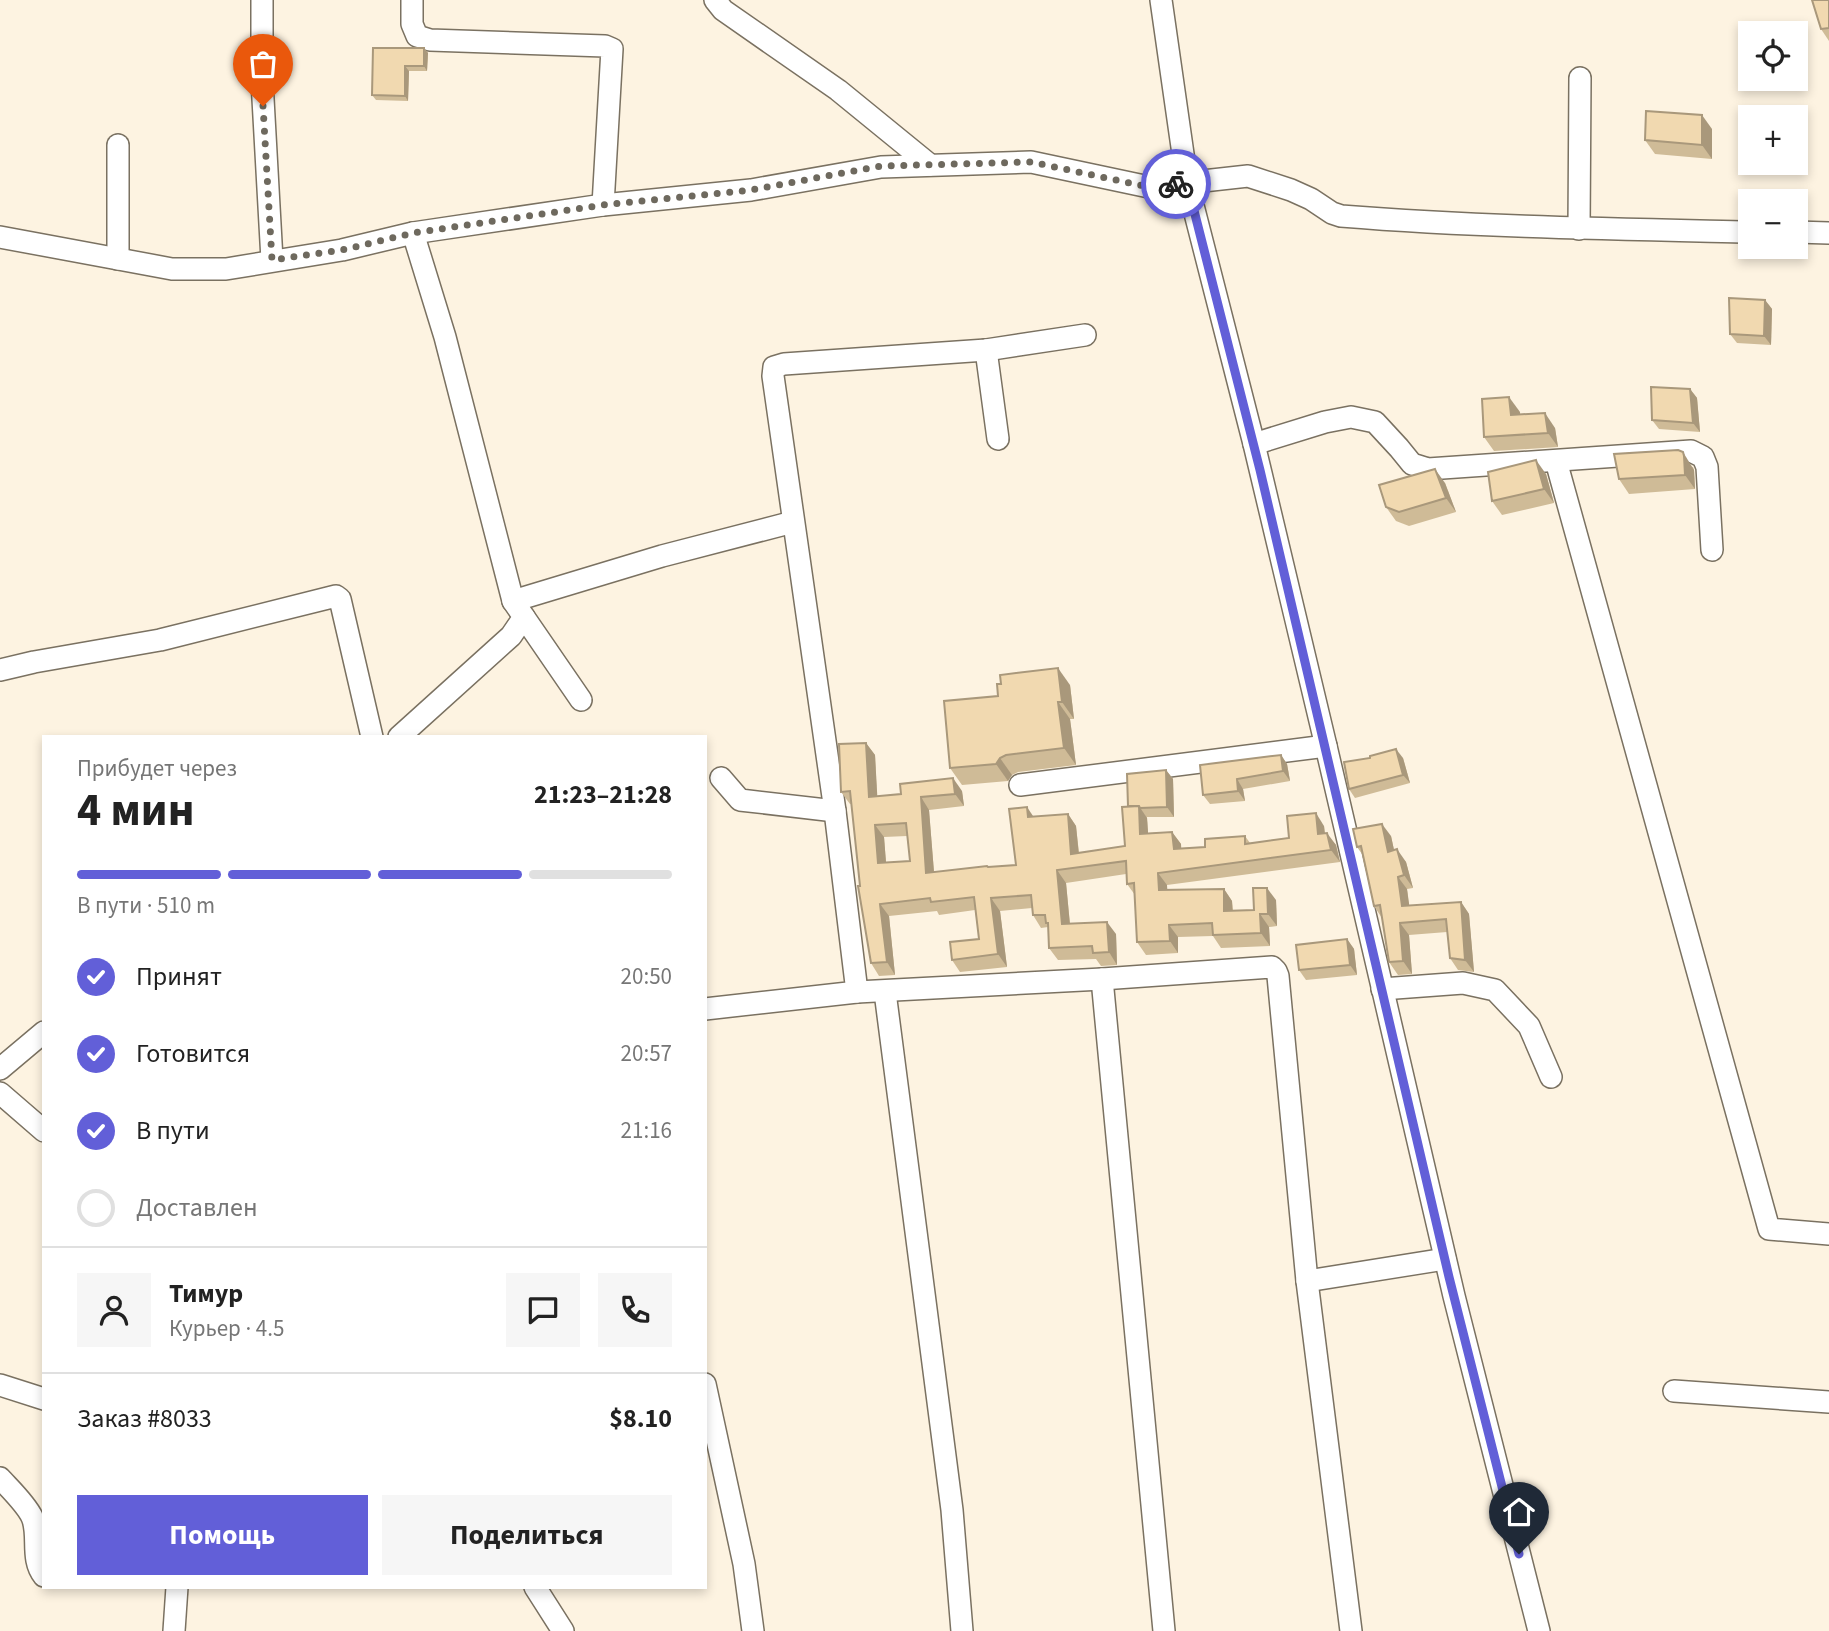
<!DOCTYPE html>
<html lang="ru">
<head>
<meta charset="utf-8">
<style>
	body { margin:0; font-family:"Source Sans 3",sans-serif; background:#f6f6f6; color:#222; height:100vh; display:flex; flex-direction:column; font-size:26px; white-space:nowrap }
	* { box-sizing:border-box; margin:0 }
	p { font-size:23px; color:#767676 }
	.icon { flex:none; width:38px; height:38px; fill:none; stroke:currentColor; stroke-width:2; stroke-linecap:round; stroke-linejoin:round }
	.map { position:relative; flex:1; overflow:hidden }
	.sheet { position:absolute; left:42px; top:735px; width:665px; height:854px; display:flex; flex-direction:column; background:#fff; border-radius:0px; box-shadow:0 4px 10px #0003 }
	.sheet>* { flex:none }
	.buttons { position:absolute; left:1738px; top:21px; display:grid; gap:14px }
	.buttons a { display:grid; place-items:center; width:70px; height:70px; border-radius:0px; background:#fff; box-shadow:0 4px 10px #0003; font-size:35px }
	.pin { position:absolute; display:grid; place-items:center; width:60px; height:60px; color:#fff; margin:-72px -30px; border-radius:50% 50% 50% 0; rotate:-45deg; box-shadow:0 0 7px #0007 }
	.pin .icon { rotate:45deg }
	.courier { position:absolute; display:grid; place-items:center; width:70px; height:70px; margin:-35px; border:5px solid #625fd8; border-radius:50%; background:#fff; color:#222; box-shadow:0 2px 9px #0007 }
	.headline em { font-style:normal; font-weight:700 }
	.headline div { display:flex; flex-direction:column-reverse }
	.headline { display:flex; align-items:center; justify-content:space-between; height:119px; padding:0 35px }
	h1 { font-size:46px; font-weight:700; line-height:52px }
	.bar { display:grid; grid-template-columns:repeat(4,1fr); gap:10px 7px; align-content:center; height:84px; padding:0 35px }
	.bar i { height:9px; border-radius:5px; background:#e0e0e0 }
	.bar .on { background:#625fd8 }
	.bar p { grid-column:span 4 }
	.line { display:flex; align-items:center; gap:18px; padding:0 35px; border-top:2px solid #e0e0e0 }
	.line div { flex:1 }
	.round { display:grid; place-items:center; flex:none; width:74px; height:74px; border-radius:0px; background:#f6f6f6 }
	ol { padding:0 35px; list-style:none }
	li { display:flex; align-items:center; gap:21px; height:77px }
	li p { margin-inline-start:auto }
	li .icon { padding:7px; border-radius:50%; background:#625fd8; color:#fff; stroke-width:4 }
	li:last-child { color:#767676 }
	li i { width:38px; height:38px; border:4px solid #e0e0e0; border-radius:50% }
	.cta { display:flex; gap:14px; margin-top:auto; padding:14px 35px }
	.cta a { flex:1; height:80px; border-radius:0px; background:#625fd8; color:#fff; font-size:28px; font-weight:700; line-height:80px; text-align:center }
	.cta a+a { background:#f6f6f6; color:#222 }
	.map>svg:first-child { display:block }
</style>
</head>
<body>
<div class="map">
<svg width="1829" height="1631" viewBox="0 0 1829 1631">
	<rect width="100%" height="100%" fill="#fdf3e1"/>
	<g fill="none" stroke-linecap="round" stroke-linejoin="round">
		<g stroke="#7a7161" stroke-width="24">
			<g id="minor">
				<path d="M262 0V81L272 260"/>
				<path d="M412 0V24L417 36 430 40 605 46 612 49 603 205"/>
				<path d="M715 0 723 10 838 90 930 165"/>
				<path d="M1161 0 1187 182 1254 444 1326 746 1454 1296 1539 1631"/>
				<path d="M118 145V259"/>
				<path d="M1579 229 1580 78"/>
				<path d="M1796 232 1829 233"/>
				<path d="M0 237 172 269H226L342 250 413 233"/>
				<path d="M986 350 998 439"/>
				<path d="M1254 444 1325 422 1351 417 1375 422 1399 448 1412 464 1428 469 1691 451 1703 457 1707 467 1712 550"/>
				<path d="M1556 461 1769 1229 1829 1234"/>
				<path d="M513 601 662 556 793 522"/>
				<path d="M524 617 581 700"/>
				<path d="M0 670 34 662 160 640 336 596 340 599 372 737"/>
				<path d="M399 737 511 636 524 617 513 601 445 337 413 233 603 205 751 190 881 167 1031 162 1149 187 1248 176 1291 190 1311 199 1332 213 1341 216C1477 227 1613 229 1750 232"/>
				<path d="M721 778 740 800 835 811"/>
				<path d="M1020 785 1326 746"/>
				<path d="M1102 979 1164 1631"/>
				<path d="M1382 989 1463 983 1495 990 1529 1026 1551 1077"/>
				<path d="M857 992 1102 979 1272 967 1276 971 1278 976 1307 1281 1351 1631"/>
				<path d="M885 992 952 1510 962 1631"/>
				<path d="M705 1009 857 992 835 811 773 376 774 367 784 364 986 350 1085 335"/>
				<path d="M0 1069 44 1032"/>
				<path d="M0 1093 44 1131"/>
				<path d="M1307 1281 1445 1259"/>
				<path d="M705 1384 744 1564 753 1631"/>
				<path d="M0 1385 44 1399"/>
				<path d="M1674 1391 1829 1402"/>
				<path d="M0 1478C9 1488 26 1504 32 1517 40 1535 30 1559 44 1576"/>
				<path d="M535 1587 563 1631"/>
				<path d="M174 1631 177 1587"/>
			</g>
		</g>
		<use href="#minor" stroke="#fff" stroke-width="21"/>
	</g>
	<g fill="#cfbb97" fill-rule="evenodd">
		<path d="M1829 0V41L1821 29Z"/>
		<path d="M424 48 428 53 427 71H409L408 101 376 100 372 95Z"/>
		<path d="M1712 129V159L1655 154 1645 140Z"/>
		<path d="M1765 300 1772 309 1771 345 1737 343 1730 334Z"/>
		<path d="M1690 389 1697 398 1700 432 1659 429 1652 420Z"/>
		<path d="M1520 412V415L1555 428 1558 447 1494 451 1484 437Z"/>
		<path d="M1693 467 1694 470 1695 489 1629 494 1619 479Z"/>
		<path d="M1546 474 1554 503 1502 515 1492 501Z"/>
		<path d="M1445 483 1456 512 1409 526 1396 521 1386 507Z"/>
		<path d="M1070 685 1074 719H1070L1076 765 1018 772 1012 775 1008 781 962 785 950 768 998 696Z"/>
		<path d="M866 743 875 755 877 796 962 791 964 806 929 810 934 872 1016 865 1034 817 1068 814 1076 826 1079 853 1125 846 1128 806 1166 770 1173 779 1174 817H1147L1148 833 1172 832 1181 844V848L1205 847 1245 836 1250 843 1289 838 1324 826 1325 833 1336 845 1340 862 1167 885V890L1224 889 1232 901 1233 910H1254L1276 900 1277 926 1269 927 1270 946 1221 948 1213 936 1178 937V953L1146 955 1137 942 1135 895 1127 884 1126 874 1066 883 1070 924 1116 934 1117 965 1101 966 1096 959 1058 960 1049 948 1048 927 1041 928 1033 915 1032 908 1000 911 1007 967 960 972 952 960 979 939 975 910 939 915 937 911 889 916 895 975 879 976 871 963 860 886 852 804H850L841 792ZM907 836 910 861 886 863 884 837Z"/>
		<path d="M1281 755 1287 764 1290 781 1243 789 1245 801 1210 804 1203 795Z"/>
		<path d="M1403 758 1410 783 1355 798 1349 789Z"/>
		<path d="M1391 836 1394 850 1406 862 1413 888 1407 889 1409 906 1461 902 1469 914 1474 972 1458 970 1450 958 1447 932 1409 935 1412 974 1398 975 1389 962 1382 918 1374 906 1362 854 1357 847Z"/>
		<path d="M1347 939 1354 949 1357 975 1306 980 1299 970Z"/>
	</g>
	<g fill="#a9987b">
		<path d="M424 48 428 53 427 71 424 66Z"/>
		<path d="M405 66 409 71 408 101 405 96Z"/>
		<path d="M1702 115 1712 129V159L1702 145Z"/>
		<path d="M1765 300 1772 309 1771 345 1764 336Z"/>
		<path d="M1690 389 1697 398 1700 432 1693 423Z"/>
		<path d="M1509 397 1520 412 1521 429 1511 415Z"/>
		<path d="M1545 413 1555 428 1558 447 1548 433Z"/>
		<path d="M1683 452 1694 470 1695 489 1685 475Z"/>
		<path d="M1536 460 1546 474 1554 503 1544 489Z"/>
		<path d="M1435 469 1445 483 1456 512 1446 498Z"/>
		<path d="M1058 668 1070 685 1074 719 1062 702Z"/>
		<path d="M1058 702 1070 719 1076 765 1064 748Z"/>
		<path d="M866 743 875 755 878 809 869 797Z"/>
		<path d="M1396 749 1403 758 1410 783 1403 775Z"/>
		<path d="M1281 755 1287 764 1290 781 1283 771Z"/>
		<path d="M1000 758 1012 775 1008 781 996 764Z"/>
		<path d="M1166 770 1173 779 1174 817 1167 807Z"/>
		<path d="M953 778 962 791 964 806 955 794Z"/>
		<path d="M1237 779 1243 789 1245 801 1238 791Z"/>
		<path d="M921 797 929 810 935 885 926 873Z"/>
		<path d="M1139 806 1147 818 1149 846 1140 834Z"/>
		<path d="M1027 807 1035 819 1028 817Z"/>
		<path d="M1316 813 1324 826 1326 846 1318 834Z"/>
		<path d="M1068 814 1076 826 1080 866 1071 854Z"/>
		<path d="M1382 824 1391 836 1397 864 1388 852Z"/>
		<path d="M875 825 884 837 887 875 878 863Z"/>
		<path d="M1172 832 1181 844 1182 861 1174 849Z"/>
		<path d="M1327 833 1336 845 1340 862 1331 850Z"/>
		<path d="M1397 849 1406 862 1413 888 1404 875Z"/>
		<path d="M1057 870 1066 883 1071 936 1062 924Z"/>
		<path d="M1158 873 1167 885 1168 902 1159 890Z"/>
		<path d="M1398 877 1407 889 1411 918 1402 906Z"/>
		<path d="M1267 888 1276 900 1277 926 1268 914Z"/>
		<path d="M1224 889 1232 901 1233 923 1224 911Z"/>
		<path d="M991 898 1000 911 1007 967 998 954Z"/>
		<path d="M1461 902 1469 914 1474 972 1465 960Z"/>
		<path d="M880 904 889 916 895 975 887 962Z"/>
		<path d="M1260 914 1269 927 1270 946 1261 933Z"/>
		<path d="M1107 922 1116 934 1117 965 1109 952Z"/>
		<path d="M1400 923 1409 935 1412 974 1403 961Z"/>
		<path d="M1169 925 1178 937V953L1170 941Z"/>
		<path d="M1347 939 1354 949 1357 975 1350 965Z"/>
	</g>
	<g fill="#f1d9b0" stroke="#a9987b" stroke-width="2" fill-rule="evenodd">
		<path d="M1812 0H1829V28L1821 29Z"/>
		<path d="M373 48H424V66H405V96L372 95Z"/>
		<path d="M1646 111 1702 115V145L1645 140Z"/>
		<path d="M1729 298 1765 300 1764 336 1730 334Z"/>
		<path d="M1651 387 1690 389 1693 423 1652 420Z"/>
		<path d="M1509 397 1511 415 1545 413 1548 433 1484 437 1482 399Z"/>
		<path d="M1678 450 1683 452 1684 456 1685 475 1619 479 1614 454Z"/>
		<path d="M1536 460 1544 489 1492 501 1488 472Z"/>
		<path d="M1435 469 1446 498 1399 512 1386 507 1379 485Z"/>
		<path d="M1058 668 1062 702H1058L1064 748 1006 755 1000 758 996 764 950 768 944 701 998 696 997 684H1001L1000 675Z"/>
		<path d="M866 743 869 797 901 794 900 784 953 778 955 794 921 797 926 873 987 866 988 867 1016 865 1009 809 1027 807 1028 817 1068 814 1071 854 1125 846 1122 807 1139 806 1140 834 1172 832 1174 849 1205 847V839L1245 836V844L1289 838 1287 816 1316 813 1318 834 1327 833 1331 850 1158 873 1159 890 1224 889V911L1254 910 1253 888H1267L1268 914H1260L1261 933 1213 935 1212 923 1169 925 1170 941 1137 942 1134 883 1127 884 1126 861 1057 870 1062 924 1107 922 1109 952 1093 953 1092 946 1049 948 1048 923H1046L1045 915H1033L1031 895 991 898 998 954 952 960 950 942 979 939 974 897 931 902 930 898 880 904 887 962 871 963 858 886H860L850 791 841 792 839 744ZM906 823 910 861 878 863 875 825Z"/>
		<path d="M1396 749 1403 775 1349 789 1344 762 1370 758V756Z"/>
		<path d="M1281 755 1283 771 1237 779 1238 791 1203 795 1200 765Z"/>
		<path d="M1166 770 1167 807 1140 808 1139 806H1128L1127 774Z"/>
		<path d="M1382 824 1388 852 1397 849 1404 875 1398 877 1402 906 1461 902 1465 960 1450 958 1446 919 1400 923 1403 961 1389 962 1380 905 1374 906 1361 846 1357 847 1353 829Z"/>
		<path d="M1347 939 1350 965 1299 970 1296 945Z"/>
	</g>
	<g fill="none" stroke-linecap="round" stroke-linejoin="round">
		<path stroke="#6e695e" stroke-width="7" stroke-dasharray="0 12.6" d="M263 106 272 260 342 250 413 233 603 205 751 190 881 166 1031 162 1149 187 1176 184"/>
		<path stroke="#625fd8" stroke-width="9" d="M1176 184 1187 183 1260 470 1449 1277 1519 1554"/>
	</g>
</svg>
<div class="buttons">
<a><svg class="icon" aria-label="locate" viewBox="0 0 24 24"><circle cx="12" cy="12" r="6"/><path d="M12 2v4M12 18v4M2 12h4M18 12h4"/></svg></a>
<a>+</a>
<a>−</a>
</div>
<div class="pin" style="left:263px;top:106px;background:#ea580c"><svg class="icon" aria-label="bag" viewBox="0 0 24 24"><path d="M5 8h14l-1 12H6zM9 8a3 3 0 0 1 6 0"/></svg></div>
<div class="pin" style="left:1519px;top:1554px;background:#1f2937"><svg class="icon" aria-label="home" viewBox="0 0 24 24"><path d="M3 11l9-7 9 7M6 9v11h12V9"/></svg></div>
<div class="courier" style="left:1176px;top:184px"><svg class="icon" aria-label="bike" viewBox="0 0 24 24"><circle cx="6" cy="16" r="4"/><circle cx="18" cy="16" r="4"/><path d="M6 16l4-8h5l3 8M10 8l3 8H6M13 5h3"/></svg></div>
<section class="sheet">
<div class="headline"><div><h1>4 мин</h1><p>Прибудет через</p></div><em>21:23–21:28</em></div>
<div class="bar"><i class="on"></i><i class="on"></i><i class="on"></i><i></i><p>В пути · 510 m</p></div>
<ol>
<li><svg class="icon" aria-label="check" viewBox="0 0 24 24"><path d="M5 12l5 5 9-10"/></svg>Принят<p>20:50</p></li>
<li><svg class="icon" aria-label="check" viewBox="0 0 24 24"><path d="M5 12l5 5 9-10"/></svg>Готовится<p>20:57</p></li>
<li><svg class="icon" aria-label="check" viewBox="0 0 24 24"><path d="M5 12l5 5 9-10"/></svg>В пути<p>21:16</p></li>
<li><i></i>Доставлен</li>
</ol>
<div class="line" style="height:126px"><a class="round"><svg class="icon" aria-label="person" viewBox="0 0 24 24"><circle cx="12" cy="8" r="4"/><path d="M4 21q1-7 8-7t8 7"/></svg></a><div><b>Тимур</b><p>Курьер · 4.5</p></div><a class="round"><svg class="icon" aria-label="chat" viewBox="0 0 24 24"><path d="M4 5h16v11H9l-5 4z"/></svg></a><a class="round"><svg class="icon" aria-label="phone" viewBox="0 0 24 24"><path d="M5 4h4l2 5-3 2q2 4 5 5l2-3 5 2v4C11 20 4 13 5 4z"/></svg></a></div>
<div class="line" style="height:91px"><div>Заказ #8033</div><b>$8.10</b></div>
<div class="cta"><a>Помощь</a><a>Поделиться</a></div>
</section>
</div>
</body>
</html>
